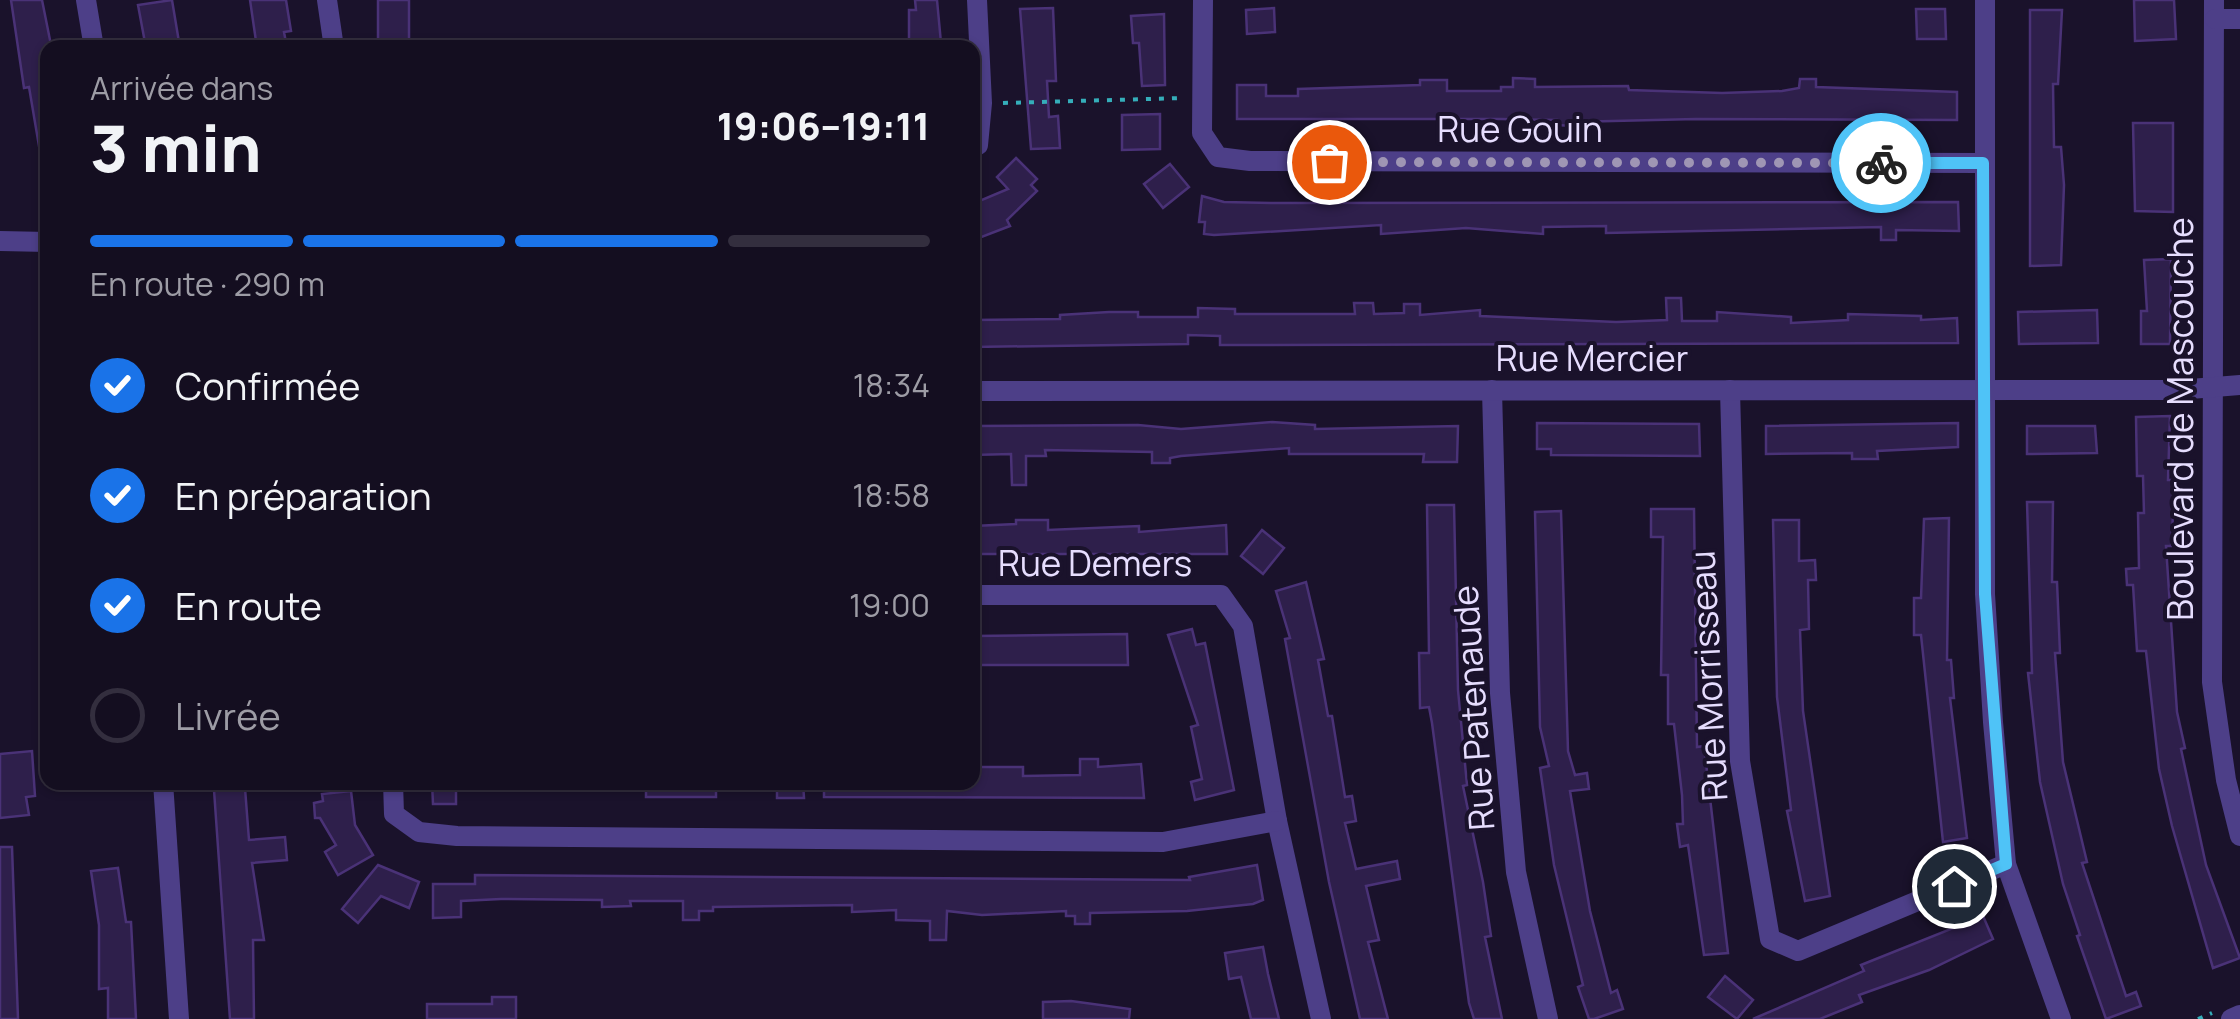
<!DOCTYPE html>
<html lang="fr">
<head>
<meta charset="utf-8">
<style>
	body { margin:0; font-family:Manrope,sans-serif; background:#211c2d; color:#f1f3f6; height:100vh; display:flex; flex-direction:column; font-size:38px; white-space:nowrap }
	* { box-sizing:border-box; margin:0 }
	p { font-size:32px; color:#9d9ca5 }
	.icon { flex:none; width:55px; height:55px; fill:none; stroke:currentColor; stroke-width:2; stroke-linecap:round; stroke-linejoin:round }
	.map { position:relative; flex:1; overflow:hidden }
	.side { position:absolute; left:40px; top:40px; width:940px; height:750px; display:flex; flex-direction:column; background:#140e20; border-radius:20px; box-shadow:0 2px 8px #0004,0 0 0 2px #332e3e }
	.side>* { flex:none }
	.pin { position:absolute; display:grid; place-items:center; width:85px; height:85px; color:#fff; margin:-42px; border:5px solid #fff; border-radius:50%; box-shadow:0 2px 10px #0007 }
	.courier { position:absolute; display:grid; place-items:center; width:100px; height:100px; margin:-50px; border:8px solid #4fc3f7; border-radius:50%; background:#fff; color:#222; box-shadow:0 2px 12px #0007 }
	.summary em { font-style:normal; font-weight:800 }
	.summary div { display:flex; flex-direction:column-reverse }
	.summary { display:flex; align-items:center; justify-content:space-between; height:170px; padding:0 50px }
	h1 { font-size:65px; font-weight:800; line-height:75px }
	.bar { display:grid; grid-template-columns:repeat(4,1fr); gap:15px 10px; align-content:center; height:120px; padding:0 50px }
	.bar i { height:12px; border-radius:8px; background:#332e3e }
	.bar .selected { background:#1a73e8 }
	.bar p { grid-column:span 4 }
	ol { padding:0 50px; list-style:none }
	li { display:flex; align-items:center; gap:30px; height:110px }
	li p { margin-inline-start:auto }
	li .icon { padding:10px; border-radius:50%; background:#1a73e8; color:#fff; stroke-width:4 }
	li:last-child { color:#9d9ca5 }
	li i { width:55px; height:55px; border:5px solid #332e3e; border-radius:50% }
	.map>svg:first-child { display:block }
</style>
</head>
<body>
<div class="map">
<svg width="2240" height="1019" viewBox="0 0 2240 1019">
	<rect width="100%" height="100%" fill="#1a122b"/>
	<g fill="#2e1f4b" stroke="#4a3277" stroke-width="2.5">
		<path d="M11 0H42L51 45 48 146H39L29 87 24 88Z"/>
		<path d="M172 0 180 48H146L138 5Z"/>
		<path d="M250 0H286L291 31 284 32 287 48H257Z"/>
		<rect x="378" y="0" width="31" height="44"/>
		<path d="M915 0H937L941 43H909V10H916Z"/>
		<path d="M2134 0H2174L2176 39 2135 41Z"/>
		<path d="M1053 8 1056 81H1047L1049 117 1058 116 1060 148 1031 149 1020 9Z"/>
		<path d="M1274 8 1275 32 1247 34 1246 10Z"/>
		<path d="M1916 9H1945L1946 39H1917Z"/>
		<path d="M2030 10H2062L2058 84H2053L2054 147H2061L2064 185 2061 265 2030 266Z"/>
		<path d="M1164 14 1165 85 1142 86 1139 43H1133L1131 16Z"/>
		<path d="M1513 78 1535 79V87L1628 86 1629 90 1722 93 1782 91 1799 88 1800 79H1816V87L1957 92V120L1696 119 1572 122V126L1557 125V120L1501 119H1237V85H1266V96H1298V89L1420 85V80H1447V91H1501V87H1513Z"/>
		<path d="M1160 114V149L1122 150V115Z"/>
		<path d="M2133 123H2173V212L2135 211Z"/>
		<path d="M1016 158 1037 179 1031 185 1037 191 1007 220 1010 226 979 238 972 222V204L1008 189 997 177Z"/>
		<path d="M1170 164 1189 187 1163 208 1144 184Z"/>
		<path d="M1202 196 1224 202 1271 203 1958 202 1959 231 1896 230V240H1881V227L1606 233V226L1543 227V234L1466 228 1381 234V225L1214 235 1204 234 1205 222H1199Z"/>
		<path d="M2171 259 2170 344H2141V311H2147L2144 260Z"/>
		<path d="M1666 298H1681L1682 321H1717V312L1791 317V323L1848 320V314L1921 316V320L1957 318 1958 343 1228 345H1220V336L1188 335V344L972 347V320L1060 319V315L1109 312H1138V317H1198V308L1235 309V314H1355L1354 303H1373L1374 314 1404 313V304H1420V315L1480 310V316L1616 322 1667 320Z"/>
		<path d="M2097 310 2098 343 2019 344 2018 312Z"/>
		<path d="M2170 416 2168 480H2174V500L2171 546H2166L2177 712 2185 748 2181 749 2206 865 2240 958 2213 968 2172 826 2159 769 2146 651H2137L2133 585H2127L2126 569 2139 568 2138 513H2144L2143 476H2137L2136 417Z"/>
		<path d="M1272 422 1315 425V429L1458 426 1457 462H1423L1424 454H1289V448L1181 456 1170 458V463H1152V452L1045 450 1046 456H1026V485H1012L1011 454 972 455V426L1138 425 1181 429Z"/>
		<path d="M1537 423 1699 424 1700 456 1551 455V449H1537Z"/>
		<path d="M1958 423V447L1877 451 1878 459H1852V453L1766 454V426Z"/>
		<path d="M2027 426H2095L2097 453 2027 454Z"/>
		<path d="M2027 502H2053L2052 582H2057L2060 653H2055L2063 762 2087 862 2082 863 2126 996 2136 992 2141 1006 2106 1019 2077 936 2080 935 2063 884 2040 782 2028 673H2032Z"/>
		<path d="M1427 505H1454L1458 690 1467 785 1463 786 1483 882 1491 936 1485 937 1502 1019H1474L1469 1003 1432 723 1429 707 1420 708 1419 653H1429Z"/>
		<path d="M1651 509H1694L1697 747 1704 746 1728 953 1704 955 1688 845 1680 847 1677 824H1683L1682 795 1674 724H1668V675H1661L1663 537H1651Z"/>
		<path d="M1561 511 1568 751 1575 775 1587 773 1589 789 1570 791 1590 911 1611 993 1617 990 1623 1009 1594 1019H1589L1578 987 1583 985 1554 865 1540 768 1549 766 1540 727 1535 512Z"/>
		<path d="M1949 518 1947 660H1951L1954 698H1950L1967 838 1943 842 1921 635H1914V598H1921L1924 519Z"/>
		<path d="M1016 520H1048V530L1139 526V532L1226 525 1227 554H976L974 526 1016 524Z"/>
		<path d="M1773 520H1799V561L1815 560 1816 580H1808L1809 629 1800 630 1803 711 1830 896 1805 901 1787 811 1791 810 1777 697Z"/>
		<path d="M1262 530 1284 548 1263 574 1241 556Z"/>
		<path d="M1306 582 1324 659 1318 660 1328 716H1332L1345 797 1352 796 1356 821 1345 823 1356 869 1397 861 1400 879 1366 886 1379 940 1368 942 1388 1019H1360L1329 882 1285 639 1290 638 1276 591Z"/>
		<path d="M1192 629 1196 645 1205 643 1234 790 1195 800 1191 782 1202 779 1191 727 1198 725 1168 635Z"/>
		<path d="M1127 634 1128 665H973V636Z"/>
		<path d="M32 751 35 796 26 797 29 815 0 818V754Z"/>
		<path d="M1080 759H1098V767L1141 764 1144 798 824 797V782H972V767H1023V776L1080 775Z"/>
		<path d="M432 782H456V804H433Z"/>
		<rect x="646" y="782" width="70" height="15"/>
		<path d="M777 782H803L804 798H777Z"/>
		<path d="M245 788 249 840 285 837 287 860 252 863 264 940H253L254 1019H230L214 790Z"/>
		<path d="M351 791 355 825 373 855 338 875 325 852 336 845 320 818H315L314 803 323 801 322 794Z"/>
		<path d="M0 847H12L18 1019H0Z"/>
		<path d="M378 865 419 882 409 908 381 896 358 923 342 909Z"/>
		<path d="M1257 865 1263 900 1253 904 1187 911 1090 913V924H1075V916H1066V911L982 915 947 911 946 940H930V921L896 920V910L852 912V905L713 907V911H699V920H683V901H630L631 906 602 907V900L501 899 461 901V917L433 918V884H475V875L1190 880 1189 877Z"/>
		<path d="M118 868 126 922H131L136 1019H108V988L99 989V925L91 871Z"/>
		<path d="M1983 916 1993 939 1929 970 1859 995 1862 1002 1820 1019H1753L1864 971 1861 965Z"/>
		<path d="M1263 947 1268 974 1279 1019H1251L1241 977 1229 979 1225 953Z"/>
		<path d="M1725 976 1753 1000 1737 1019 1708 997Z"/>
		<path d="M492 997H516V1019H427V1004H492Z"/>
		<path d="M1071 1001 1130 1009 1129 1019H1043V1002Z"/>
	</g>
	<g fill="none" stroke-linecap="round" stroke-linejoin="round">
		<g stroke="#35aeba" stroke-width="4" stroke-dasharray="5 8" stroke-linecap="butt">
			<path d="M1003 103 1184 98"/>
			<path d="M2198 1019 2212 1013"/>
		</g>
		<g stroke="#4d3f88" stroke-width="20">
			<path d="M86 0 94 48"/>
			<path d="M327 0 334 48"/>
			<path d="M1203 0 1202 133 1218 157 1250 161 1983 163"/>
			<path d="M1985 0V594L1993 722 2006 864 2061 1019"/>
			<path d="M2214 0 2212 682 2226 780 2240 836"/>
			<path d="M2215 19H2240"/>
			<path d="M972 149 978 145 982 103 977 0"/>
			<path d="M0 241 48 242"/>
			<path d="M1492 390 1500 693 1516 872 1548 1019"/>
			<path d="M1730 390 1740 761 1770 939 1798 951 2006 864"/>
			<path d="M972 391 2178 390 2240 385"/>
			<path d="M972 595H1221L1243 626 1277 821 1321 1019"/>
			<path d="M163 782 179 1019"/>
			<path d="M393 782 394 814 419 832 457 836 1163 842 1277 821"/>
			<path d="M2231 1019 2240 1015"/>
		</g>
	</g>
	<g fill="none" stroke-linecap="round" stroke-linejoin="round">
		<path stroke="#9f96b4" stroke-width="10" stroke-dasharray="0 18" d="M1329 162 1881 163"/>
		<path stroke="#4fc3f7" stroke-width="12" d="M1881 163H1983L1985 594 2006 864 1954 886"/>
	</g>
	<g text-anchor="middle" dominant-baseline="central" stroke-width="8" stroke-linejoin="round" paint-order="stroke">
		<g font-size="35" fill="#e6ddfe" stroke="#1a122b">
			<text x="1520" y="129">Rue Gouin</text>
			<text x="1592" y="358">Rue Mercier</text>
			<text transform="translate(2180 419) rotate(-90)">Boulevard de Mascouche</text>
			<text x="1095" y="563">Rue Demers</text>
			<text transform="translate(1708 676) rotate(-93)">Rue Morrisseau</text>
			<text transform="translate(1473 708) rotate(-94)">Rue Patenaude</text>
		</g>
	</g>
</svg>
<div class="pin" style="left:1329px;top:162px;background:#ea580c"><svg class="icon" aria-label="bag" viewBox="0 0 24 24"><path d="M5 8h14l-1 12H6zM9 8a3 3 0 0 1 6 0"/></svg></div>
<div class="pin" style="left:1954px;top:886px;background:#1f2937"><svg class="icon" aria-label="home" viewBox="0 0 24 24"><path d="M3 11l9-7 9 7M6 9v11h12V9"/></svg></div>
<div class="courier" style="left:1881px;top:163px"><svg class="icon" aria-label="bike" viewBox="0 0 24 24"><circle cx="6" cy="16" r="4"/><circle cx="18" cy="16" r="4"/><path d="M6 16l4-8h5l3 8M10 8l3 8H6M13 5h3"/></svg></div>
<section class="side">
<div class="summary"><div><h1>3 min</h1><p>Arrivée dans</p></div><em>19:06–19:11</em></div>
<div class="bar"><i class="selected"></i><i class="selected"></i><i class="selected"></i><i></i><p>En route · 290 m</p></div>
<ol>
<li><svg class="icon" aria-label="check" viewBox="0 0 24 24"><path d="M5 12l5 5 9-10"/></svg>Confirmée<p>18:34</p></li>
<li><svg class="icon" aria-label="check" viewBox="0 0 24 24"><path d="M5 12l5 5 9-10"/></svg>En préparation<p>18:58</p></li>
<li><svg class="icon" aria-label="check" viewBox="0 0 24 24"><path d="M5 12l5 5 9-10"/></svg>En route<p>19:00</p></li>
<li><i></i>Livrée</li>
</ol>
</section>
</div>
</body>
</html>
